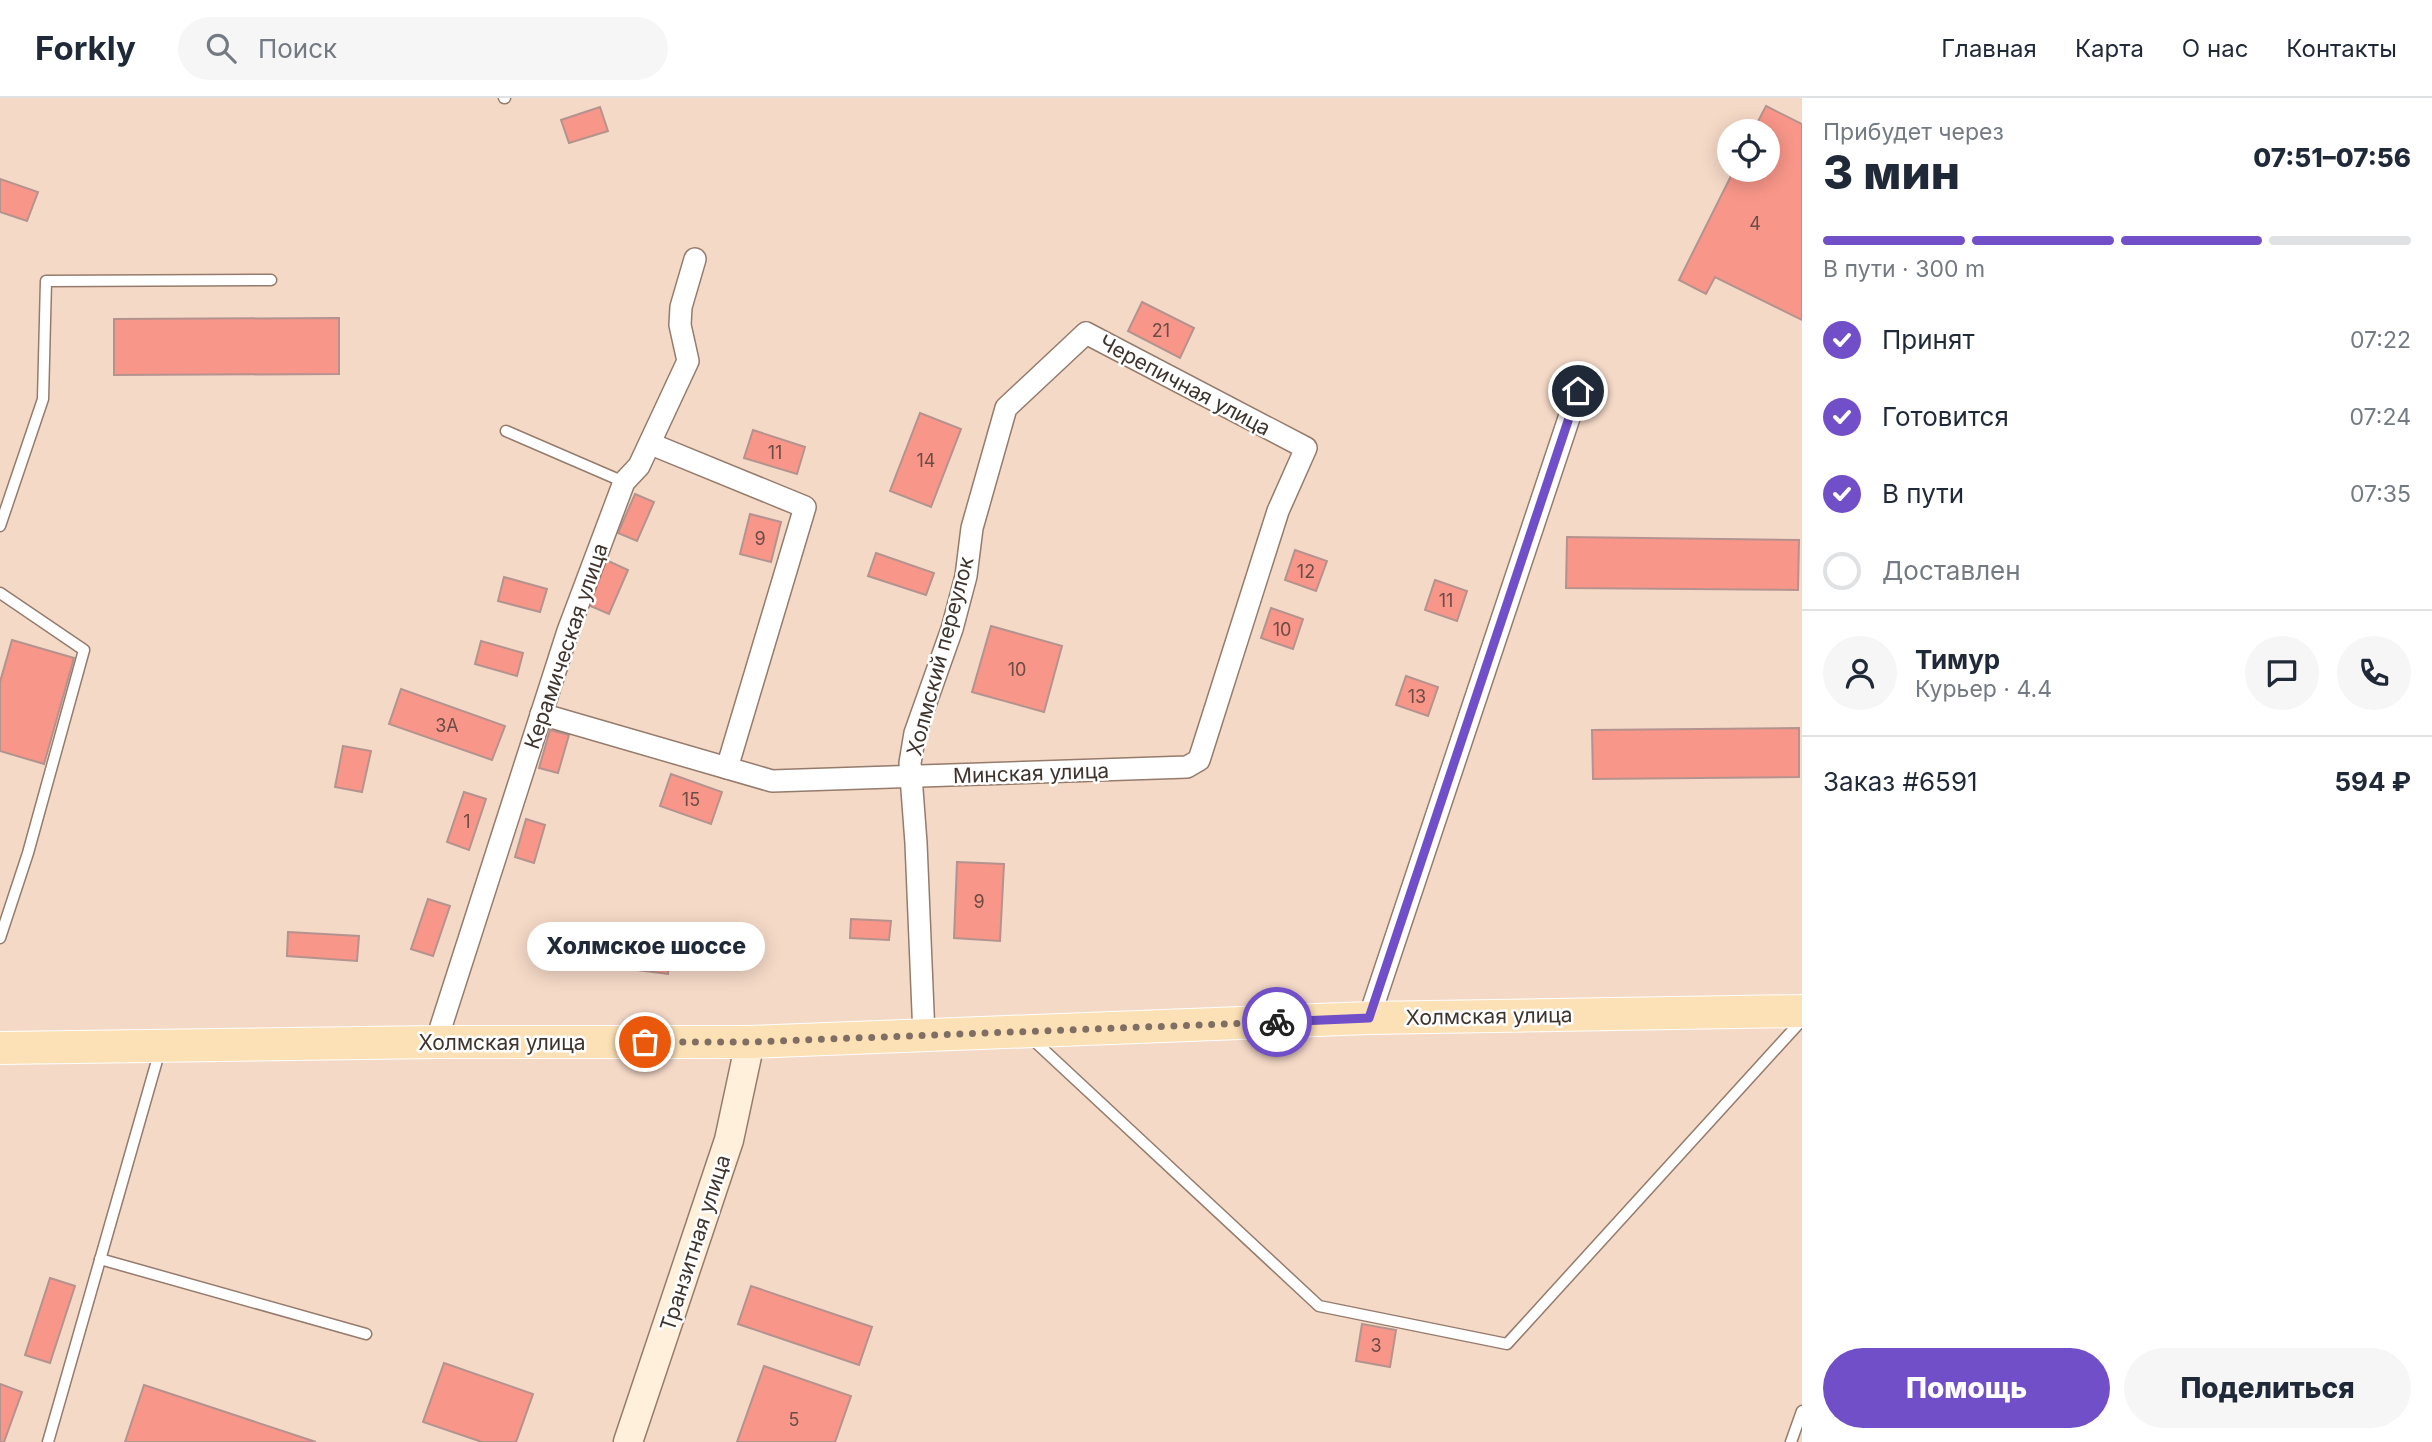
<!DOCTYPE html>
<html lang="ru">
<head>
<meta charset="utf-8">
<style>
	body { margin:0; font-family:Inter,sans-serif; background:#f6f6f7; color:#1f2937; height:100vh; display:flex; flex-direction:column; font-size:26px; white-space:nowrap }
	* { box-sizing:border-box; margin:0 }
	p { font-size:23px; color:#747a83 }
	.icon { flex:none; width:38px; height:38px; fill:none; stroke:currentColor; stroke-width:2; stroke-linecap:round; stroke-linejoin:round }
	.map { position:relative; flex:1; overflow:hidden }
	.panel { display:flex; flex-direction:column; background:#fff; width:630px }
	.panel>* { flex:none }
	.buttons { position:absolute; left:1717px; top:21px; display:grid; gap:14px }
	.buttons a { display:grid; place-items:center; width:63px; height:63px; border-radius:50%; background:#fff; box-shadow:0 4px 18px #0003; font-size:35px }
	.pin { position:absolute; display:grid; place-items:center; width:60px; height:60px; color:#fff; margin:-30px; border:4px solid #fff; border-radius:50%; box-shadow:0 2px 7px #0007 }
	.courier { position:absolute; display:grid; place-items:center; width:70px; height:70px; margin:-35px; border:5px solid #704fc8; border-radius:50%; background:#fff; color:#222; box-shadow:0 2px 9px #0007 }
	.bubble { position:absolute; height:49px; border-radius:24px; background:#fff; box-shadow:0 4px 18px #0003; font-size:23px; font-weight:800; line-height:49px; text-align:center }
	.headline em { font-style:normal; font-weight:800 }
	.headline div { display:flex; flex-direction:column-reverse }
	.headline { display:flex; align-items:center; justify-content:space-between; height:119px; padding:0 21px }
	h1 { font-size:46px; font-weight:800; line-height:52px }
	.bar { display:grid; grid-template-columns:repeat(4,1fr); gap:10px 7px; align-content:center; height:84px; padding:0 21px }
	.bar i { height:9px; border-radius:5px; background:#e0e1e3 }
	.bar .active { background:#704fc8 }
	.bar p { grid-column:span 4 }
	.line { display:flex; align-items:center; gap:18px; padding:0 21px; border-top:2px solid #e0e1e3 }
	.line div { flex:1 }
	.round { display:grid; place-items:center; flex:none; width:74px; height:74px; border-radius:37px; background:#f6f6f7 }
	ol { padding:0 21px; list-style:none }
	li { display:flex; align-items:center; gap:21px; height:77px }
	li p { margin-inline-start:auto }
	li .icon { padding:7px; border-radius:50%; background:#704fc8; color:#fff; stroke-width:4 }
	li:last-child { color:#747a83 }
	li i { width:38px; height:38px; border:4px solid #e0e1e3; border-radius:50% }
	.action { display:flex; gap:14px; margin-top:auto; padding:14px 21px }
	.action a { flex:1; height:80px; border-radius:42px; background:#704fc8; color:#fff; font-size:28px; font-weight:800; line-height:80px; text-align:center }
	.action a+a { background:#f6f6f7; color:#1f2937 }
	header { display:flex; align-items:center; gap:42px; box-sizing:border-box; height:98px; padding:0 35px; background:#fff; border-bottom:2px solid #e0e1e3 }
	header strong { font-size:33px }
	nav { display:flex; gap:38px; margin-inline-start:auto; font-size:24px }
	.search { width:490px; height:63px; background:#f6f6f7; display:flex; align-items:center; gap:18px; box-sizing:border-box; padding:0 24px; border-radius:38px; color:#747a83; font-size:26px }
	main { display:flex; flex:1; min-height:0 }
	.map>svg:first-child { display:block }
</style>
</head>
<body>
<header>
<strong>Forkly</strong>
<div class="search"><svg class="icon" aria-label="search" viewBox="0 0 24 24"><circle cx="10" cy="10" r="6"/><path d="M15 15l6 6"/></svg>Поиск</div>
<nav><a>Главная</a><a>Карта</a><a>О нас</a><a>Контакты</a></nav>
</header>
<main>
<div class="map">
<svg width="1802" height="1344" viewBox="0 0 1802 1344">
	<rect width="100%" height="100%" fill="#f5d9c7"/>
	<g fill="#f89689" stroke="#b4938e" stroke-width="2">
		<path d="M1766 8 1802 26V222L1715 179 1706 196 1679 182 1734 72H1768V33H1753Z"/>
		<path d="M600 9 608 33 569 45 561 22Z"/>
		<path d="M0 81 38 94 27 123 0 114Z"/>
		<path d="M1142 204 1194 230 1180 260 1128 233Z"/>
		<path d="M339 220V276L114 277V221Z"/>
		<path d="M920 315 961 331 931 409 890 393Z"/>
		<path d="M753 332 805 349 797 376 744 360Z"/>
		<path d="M635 396 654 404 637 443 618 435Z"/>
		<path d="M750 416 781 424 771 464 740 456Z"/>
		<path d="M1567 439 1799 442 1798 492 1566 490Z"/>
		<path d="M1295 452 1327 463 1316 493 1285 482Z"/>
		<path d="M876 455 934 475 926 497 868 478Z"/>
		<path d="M606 462 628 472 609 516 588 507Z"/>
		<path d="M504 479 547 491 540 514 498 503Z"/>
		<path d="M1435 482 1467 493 1457 523 1425 512Z"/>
		<path d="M1271 510 1303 521 1293 551 1261 540Z"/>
		<path d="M991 528 1062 548 1044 614 972 594Z"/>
		<path d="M12 542 74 560 44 666 0 653V584Z"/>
		<path d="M481 543 523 555 517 578 475 566Z"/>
		<path d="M1406 578 1438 589 1428 618 1396 607Z"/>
		<path d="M401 591 505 628 492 662 389 626Z"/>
		<path d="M1799 630V679L1593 681 1592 632Z"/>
		<path d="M550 632 569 637 558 675 539 670Z"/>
		<path d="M343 648 371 653 362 694 335 689Z"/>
		<path d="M671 676 722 694 711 726 660 708Z"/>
		<path d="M464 694 486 701 469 752 447 744Z"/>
		<path d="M526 721 545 727 534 765 515 759Z"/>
		<path d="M957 764 1004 766 1000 843 954 840Z"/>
		<path d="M428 801 450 808 433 858 411 851Z"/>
		<path d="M851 821 891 823 889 842 850 840Z"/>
		<path d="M288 834 359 838 357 863 287 858Z"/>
		<path d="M639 851 670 855 668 876 636 872Z"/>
		<path d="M50 1180 75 1188 50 1265 25 1257Z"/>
		<path d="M751 1188 872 1229 859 1267 738 1226Z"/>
		<path d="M1362 1226 1396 1232 1390 1269 1356 1263Z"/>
		<path d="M444 1265 533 1296 516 1344H482L423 1324Z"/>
		<path d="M764 1268 851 1298 835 1344H737Z"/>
		<path d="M0 1286 22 1294 4 1344H0Z"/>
		<path d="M144 1287 316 1344H125Z"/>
	</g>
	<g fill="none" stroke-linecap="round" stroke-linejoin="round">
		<g stroke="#957b6c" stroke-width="13">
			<g id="lane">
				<path d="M504 0H505"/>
				<path d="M506 333 624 384"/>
				<path d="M0 428 43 301 46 183 271 182"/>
				<path d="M0 495 84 552 28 755 0 840"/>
				<path d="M1031 940 1319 1208 1507 1246 1802 922"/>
				<path d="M100 1161 366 1236"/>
				<path d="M48 1344 160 952"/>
				<path d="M1791 1344 1802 1313"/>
			</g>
		</g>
		<g stroke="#957b6c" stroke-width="24">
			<g id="street">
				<path d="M651 346 805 409 727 670"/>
				<path d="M541 616 772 683 1187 669 1199 662 1278 413 1306 350 1086 235 1006 310 972 430 966 478 952 531 915 635 910 665 916 745 924 938"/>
				<path d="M1369 920 1578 293"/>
				<path d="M436 944 568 533 624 384 639 368 688 263 680 227 681 209 695 161"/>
			</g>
		</g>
		<g stroke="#957b6c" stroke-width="31">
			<path id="secondary" d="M628 1344 729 1042 750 944"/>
		</g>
		<g stroke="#fff" stroke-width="34">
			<path id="primary" d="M0 950 436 944H750L1369 920 1802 913"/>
		</g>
		<use href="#lane" stroke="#fff" stroke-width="10"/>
		<use href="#street" stroke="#fff" stroke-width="21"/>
		<use href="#secondary" stroke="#fef0db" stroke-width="28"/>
		<use href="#primary" stroke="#fde1b6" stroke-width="32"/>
	</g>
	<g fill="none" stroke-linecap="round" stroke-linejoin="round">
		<path stroke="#7f6e63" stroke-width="7" stroke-dasharray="0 12.6" d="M645 944H750L1277 924"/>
		<path stroke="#704fc8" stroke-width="9" d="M1277 924 1369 920 1578 293"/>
	</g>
	<g text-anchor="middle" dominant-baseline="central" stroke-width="5" stroke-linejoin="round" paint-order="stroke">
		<g font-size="18" fill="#6d4c44">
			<text x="1755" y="125">4</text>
			<text x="1161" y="232">21</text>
			<text x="775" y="354">11</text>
			<text x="926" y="362">14</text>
			<text x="760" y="440">9</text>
			<text x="1306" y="473">12</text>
			<text x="1446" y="502">11</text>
			<text x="1282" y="531">10</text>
			<text x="1017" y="571">10</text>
			<text x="1417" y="598">13</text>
			<text x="447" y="627">3А</text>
			<text x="691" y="701">15</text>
			<text x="467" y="723">1</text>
			<text x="979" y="803">9</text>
			<text x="1376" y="1247">3</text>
			<text x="794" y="1321">5</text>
		</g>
		<g font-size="21" fill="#3f342d" stroke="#fff">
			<text transform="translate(1185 287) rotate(28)">Черепичная улица</text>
			<text transform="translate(566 548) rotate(-71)">Керамическая улица</text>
			<text transform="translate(940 558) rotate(-75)">Холмский переулок</text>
			<text transform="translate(1031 675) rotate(-2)">Минская улица</text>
			<text transform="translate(1489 918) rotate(-1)">Холмская улица</text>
			<text x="502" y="944">Холмская улица</text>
			<text transform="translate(695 1145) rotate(-72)">Транзитная улица</text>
		</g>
	</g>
</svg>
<div class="buttons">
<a><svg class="icon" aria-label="locate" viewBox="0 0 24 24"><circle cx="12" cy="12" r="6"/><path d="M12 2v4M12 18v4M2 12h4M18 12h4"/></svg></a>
</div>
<div class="pin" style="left:645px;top:944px;background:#ea580c"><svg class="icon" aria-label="bag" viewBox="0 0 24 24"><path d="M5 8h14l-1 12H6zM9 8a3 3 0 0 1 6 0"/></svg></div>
<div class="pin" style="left:1578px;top:293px;background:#1f2937"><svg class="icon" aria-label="home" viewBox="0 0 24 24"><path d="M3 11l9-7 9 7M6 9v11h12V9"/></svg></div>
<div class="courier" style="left:1277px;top:924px"><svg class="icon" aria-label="bike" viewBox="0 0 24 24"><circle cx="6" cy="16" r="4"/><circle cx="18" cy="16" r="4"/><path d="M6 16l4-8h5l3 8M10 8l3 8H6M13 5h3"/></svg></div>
<div class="bubble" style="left:527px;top:824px;width:238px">Холмское шоссе</div>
</div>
<section class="panel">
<div class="headline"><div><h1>3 мин</h1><p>Прибудет через</p></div><em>07:51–07:56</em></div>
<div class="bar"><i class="active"></i><i class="active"></i><i class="active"></i><i></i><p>В пути · 300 m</p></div>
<ol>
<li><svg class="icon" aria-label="check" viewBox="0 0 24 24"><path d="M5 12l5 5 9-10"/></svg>Принят<p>07:22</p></li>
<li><svg class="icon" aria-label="check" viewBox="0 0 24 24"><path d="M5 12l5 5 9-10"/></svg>Готовится<p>07:24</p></li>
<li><svg class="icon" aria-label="check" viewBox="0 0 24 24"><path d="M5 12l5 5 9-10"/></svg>В пути<p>07:35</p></li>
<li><i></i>Доставлен</li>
</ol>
<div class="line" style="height:126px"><a class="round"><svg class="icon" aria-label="person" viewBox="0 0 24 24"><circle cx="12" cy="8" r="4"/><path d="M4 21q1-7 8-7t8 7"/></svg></a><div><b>Тимур</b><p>Курьер · 4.4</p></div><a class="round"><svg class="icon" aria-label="chat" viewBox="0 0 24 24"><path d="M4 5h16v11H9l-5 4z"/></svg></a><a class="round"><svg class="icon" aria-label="phone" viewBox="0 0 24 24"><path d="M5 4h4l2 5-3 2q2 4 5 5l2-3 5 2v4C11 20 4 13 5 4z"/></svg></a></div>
<div class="line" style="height:91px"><div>Заказ #6591</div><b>594 ₽</b></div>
<div class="action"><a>Помощь</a><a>Поделиться</a></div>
</section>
</main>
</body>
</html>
